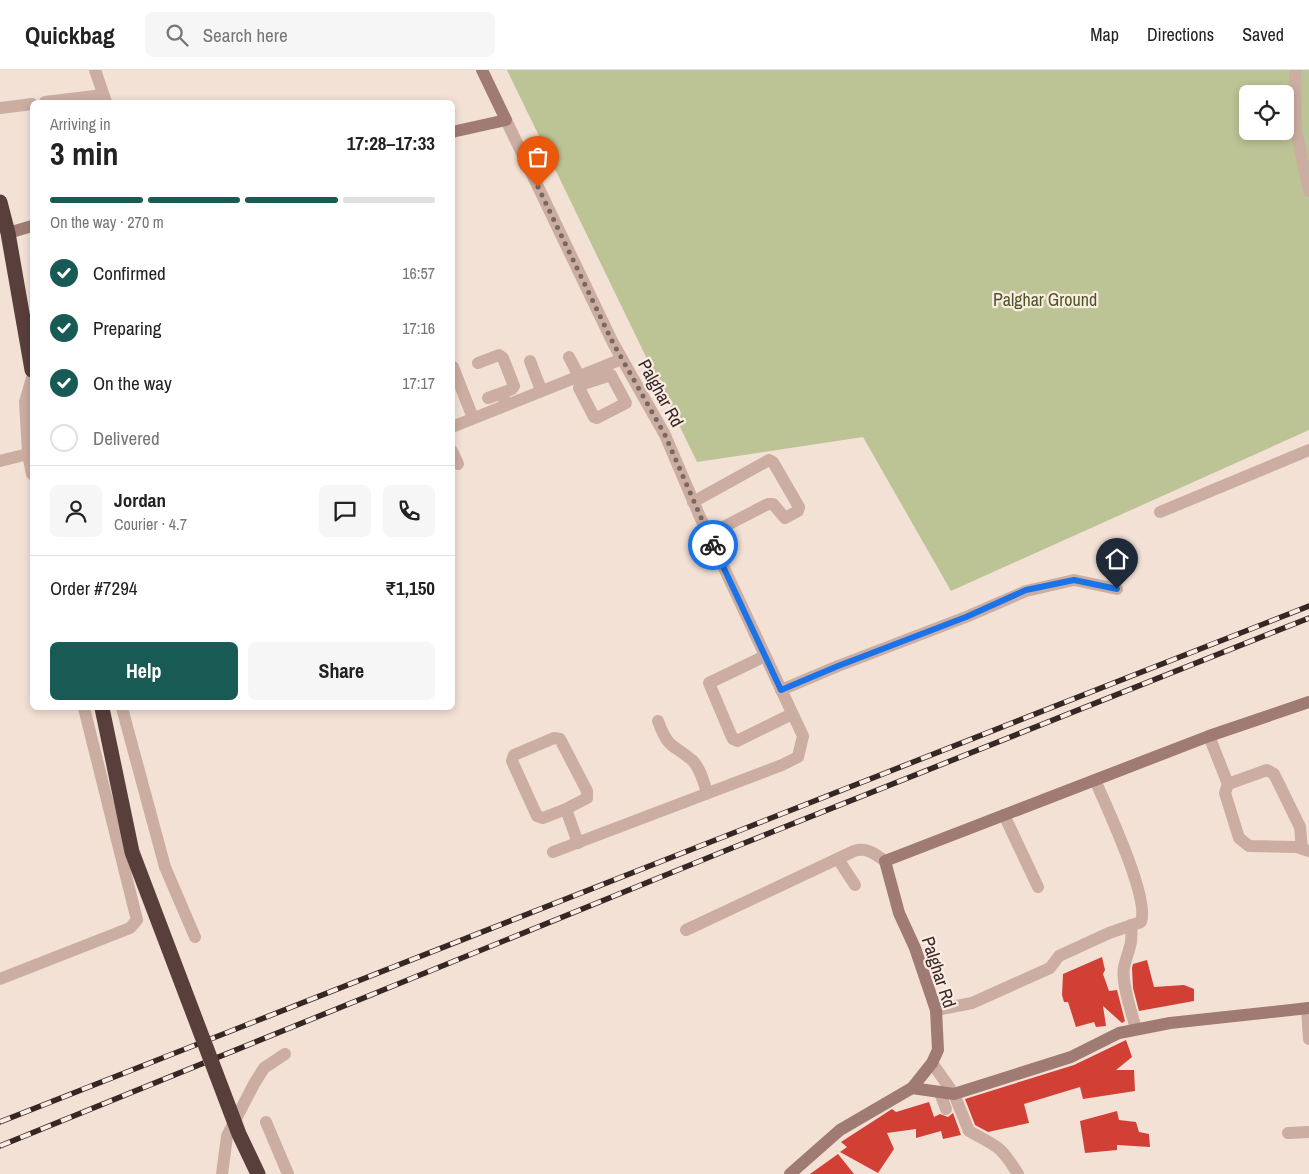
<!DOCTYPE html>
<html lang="en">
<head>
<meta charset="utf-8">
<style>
	body { margin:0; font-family:"Archivo Narrow",sans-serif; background:#f6f6f6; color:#222; height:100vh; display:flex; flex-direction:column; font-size:19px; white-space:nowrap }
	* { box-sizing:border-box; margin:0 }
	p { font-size:16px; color:#767676 }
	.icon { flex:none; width:28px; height:28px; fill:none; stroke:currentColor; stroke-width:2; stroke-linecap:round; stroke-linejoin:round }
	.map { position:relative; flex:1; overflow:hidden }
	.drawer { position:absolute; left:30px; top:30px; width:425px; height:610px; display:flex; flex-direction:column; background:#fff; border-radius:8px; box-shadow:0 2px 8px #0003 }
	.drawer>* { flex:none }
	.buttons { position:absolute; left:1239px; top:15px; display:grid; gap:10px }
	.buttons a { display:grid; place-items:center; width:55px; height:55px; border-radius:8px; background:#fff; box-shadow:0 2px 8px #0003; font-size:25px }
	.pin { position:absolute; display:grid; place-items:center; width:42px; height:42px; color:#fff; margin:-51px -21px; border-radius:50% 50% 50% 0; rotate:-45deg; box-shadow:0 0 5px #0007 }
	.pin .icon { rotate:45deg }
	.courier { position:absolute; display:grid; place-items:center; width:50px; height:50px; margin:-25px; border:4px solid #1a73e8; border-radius:50%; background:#fff; color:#222; box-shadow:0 1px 6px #0007 }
	.headline em { font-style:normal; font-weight:700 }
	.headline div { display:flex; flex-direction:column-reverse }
	.headline { display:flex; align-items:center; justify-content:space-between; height:85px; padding:0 20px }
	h1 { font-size:32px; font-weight:700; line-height:38px }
	.bar { display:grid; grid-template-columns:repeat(4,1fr); gap:8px 5px; align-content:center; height:60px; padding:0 20px }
	.bar i { height:6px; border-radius:4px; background:#e0e0e0 }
	.bar .active { background:#175b54 }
	.bar p { grid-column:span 4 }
	.line { display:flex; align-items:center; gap:12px; padding:0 20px; border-top:1px solid #e0e0e0 }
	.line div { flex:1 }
	.round { display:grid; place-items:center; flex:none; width:52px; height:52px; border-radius:8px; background:#f6f6f6 }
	ol { padding:0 20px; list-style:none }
	li { display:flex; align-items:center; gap:15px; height:55px }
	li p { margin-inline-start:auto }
	li .icon { padding:5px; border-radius:50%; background:#175b54; color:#fff; stroke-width:4 }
	li:last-child { color:#767676 }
	li i { width:28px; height:28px; border:2px solid #e0e0e0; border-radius:50% }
	.primary-button { display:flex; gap:10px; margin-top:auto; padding:10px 20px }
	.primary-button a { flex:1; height:58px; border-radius:8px; background:#175b54; color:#fff; font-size:20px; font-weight:700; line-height:58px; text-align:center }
	.primary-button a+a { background:#f6f6f6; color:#222 }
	header { display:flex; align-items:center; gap:30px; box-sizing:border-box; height:70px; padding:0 25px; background:#fff; border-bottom:1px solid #e0e0e0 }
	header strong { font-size:24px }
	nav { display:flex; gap:28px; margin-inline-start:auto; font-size:18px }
	.search { width:350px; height:45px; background:#f6f6f6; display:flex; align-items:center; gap:12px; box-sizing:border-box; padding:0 18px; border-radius:8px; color:#767676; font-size:19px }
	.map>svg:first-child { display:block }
</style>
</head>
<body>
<header>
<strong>Quickbag</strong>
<div class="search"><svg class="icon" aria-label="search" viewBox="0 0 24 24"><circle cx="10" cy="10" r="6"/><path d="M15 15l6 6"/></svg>Search here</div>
<nav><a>Map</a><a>Directions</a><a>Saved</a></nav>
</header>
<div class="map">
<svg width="1309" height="1104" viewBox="0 0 1309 1104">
	<rect width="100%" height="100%" fill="#f3e1d6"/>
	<path fill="#bcc395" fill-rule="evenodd" d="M507 0H1309V360L951 521 863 367 697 392ZM1248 24H1285V61H1248Z"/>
	<g fill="#d24035">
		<path d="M1102 887 1105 900 1103 904 1109 921 1117 920 1125 951 1122 953 1103 936 1106 956 1096 957 1094 952 1076 957 1068 932H1064L1062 925 1063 904Z"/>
		<path d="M1147 890 1154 917 1184 915 1194 919V931L1139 941 1133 918 1132 898 1133 894Z"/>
		<path d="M1126 970 1132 987 1116 1000H1134L1135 1021 1083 1029 1080 1017 1024 1034 1029 1053 988 1062 975 1055 965 1029 1074 995Z"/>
		<path d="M929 1032 934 1047 940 1044 948 1047 953 1043 961 1065 943 1069 941 1061 916 1068V1059L887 1063 894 1079 878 1103 840 1082 847 1077 841 1072 892 1039 896 1042Z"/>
		<path d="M1117 1041 1119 1050 1136 1052 1139 1062 1149 1064 1150 1077 1117 1075V1080L1085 1083 1080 1051Z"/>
		<path d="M838 1084 854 1104H810Z"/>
	</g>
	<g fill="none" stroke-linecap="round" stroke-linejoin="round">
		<g stroke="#ccada1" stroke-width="12">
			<path d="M95 0 106 32"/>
			<path d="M1295 0 1296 59 1309 121"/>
			<path d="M45 32 103 25"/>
			<path d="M0 38 32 34"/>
			<path d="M506 50 613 273 665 365 700 447 803 666 798 687 782 695 553 782"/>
			<path d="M569 287 583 314 579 318 594 347 597 348 626 333 611 305 583 314"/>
			<path d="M530 291 541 320"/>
			<path d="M478 293 499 285 503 288 514 316 512 319 502 323 506 335"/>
			<path d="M453 297 473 348"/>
			<path d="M32 308 25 332 28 384 32 404"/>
			<path d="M488 328 502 323"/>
			<path d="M452 357 622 289"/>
			<path d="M452 381 458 394"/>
			<path d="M0 391 28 384"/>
			<path d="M693 432 769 390 773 392 799 437 798 441 785 448 773 434H768L708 465"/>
			<path d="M1160 442 1309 380"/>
			<path d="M765 586 709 613 731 665 733 669 737 671 792 644"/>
			<path d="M781 620 838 596 966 547 1026 521 1074 510 1117 519"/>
			<path d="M122 638 165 797 195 867"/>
			<path d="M658 651C669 681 673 673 693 691 701 700 704 713 707 723"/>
			<path d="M1209 666 1228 714"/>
			<path d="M566 739 587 728V721L560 669 554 668 514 685 512 691 537 746 543 748 566 739 578 773"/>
			<path d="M1004 745 1038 817"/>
			<path d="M1302 779 1300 757 1274 704 1267 700 1228 714 1225 723 1239 768 1249 776 1297 777 1309 781"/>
			<path d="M838 789 855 815"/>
			<path d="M1131 855C1133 877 1128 879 1124 897 1121 913 1132 943 1136 959"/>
			<path d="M686 860 854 781C867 777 875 784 885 791"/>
			<path d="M0 909 130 858 137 850 84 638"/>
			<path d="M1307 938 1309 969"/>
			<path d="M936 940 972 933 1050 898 1059 886 1109 863 1141 852C1150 828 1106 736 1095 710"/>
			<path d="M932 993 954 1024 969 1061C998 1077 1000 1075 1018 1104"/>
			<path d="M940 1023 946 1039"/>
			<path d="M266 1052 288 1104"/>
			<path d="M1288 1063 1309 1062"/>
			<path d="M222 1104 227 1066 254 1014 264 998 285 984"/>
		</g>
		<g stroke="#a07b73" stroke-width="12">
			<path d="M452 62 506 50 482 0"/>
			<path d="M8 163 32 156"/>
			<path d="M912 1018 954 1024 1071 987 1119 963 1170 953 1309 938"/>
			<path d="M790 1104 840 1060 912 1018 932 993 938 980 936 940 915 878 899 843 885 791 1209 666 1309 632"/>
		</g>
		<path stroke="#583f3b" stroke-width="15" d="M0 132 8 163 32 300"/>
		<g stroke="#362725" stroke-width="5.5">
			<g id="rail">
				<path d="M0 1052 1309 536"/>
				<path d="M0 1076 727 780 1309 548"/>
			</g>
		</g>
		<use href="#rail" stroke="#fbece3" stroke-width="4" stroke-dasharray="11" stroke-linecap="butt"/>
		<path stroke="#583f3b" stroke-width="15" d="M102 638 132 782 239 1064 258 1104"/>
	</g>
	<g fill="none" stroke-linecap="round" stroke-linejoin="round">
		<path stroke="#786863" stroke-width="5" stroke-dasharray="0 9" d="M538 117 613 273 665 365 713 475"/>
		<path stroke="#1a73e8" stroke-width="6" d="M713 475 781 620 838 596 966 547 1026 520 1074 510 1117 519"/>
	</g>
	<g text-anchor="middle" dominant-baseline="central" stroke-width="4.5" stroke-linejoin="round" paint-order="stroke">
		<g font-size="18" fill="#4d5726" stroke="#fbece3">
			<text x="1045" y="229">Palghar Ground</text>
		</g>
		<g font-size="18" fill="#362725" stroke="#fbece3">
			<text transform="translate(661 323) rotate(61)">Palghar Rd</text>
			<text transform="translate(939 902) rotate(72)">Palghar Rd</text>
		</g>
	</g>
</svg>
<div class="buttons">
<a><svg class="icon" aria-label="locate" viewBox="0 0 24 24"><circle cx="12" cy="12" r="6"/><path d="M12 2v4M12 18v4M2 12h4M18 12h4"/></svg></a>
</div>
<div class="pin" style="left:538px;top:117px;background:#ea580c"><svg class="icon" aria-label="bag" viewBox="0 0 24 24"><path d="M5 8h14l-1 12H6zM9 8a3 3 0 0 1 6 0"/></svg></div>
<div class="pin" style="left:1117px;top:519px;background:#1f2937"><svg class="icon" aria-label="home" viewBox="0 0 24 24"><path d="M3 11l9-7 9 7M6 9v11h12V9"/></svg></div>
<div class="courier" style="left:713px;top:475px"><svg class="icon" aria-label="bike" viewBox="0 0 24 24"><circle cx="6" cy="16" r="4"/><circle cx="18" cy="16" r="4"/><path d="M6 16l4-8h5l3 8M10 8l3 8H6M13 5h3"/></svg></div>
<section class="drawer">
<div class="headline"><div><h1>3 min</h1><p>Arriving in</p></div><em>17:28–17:33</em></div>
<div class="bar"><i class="active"></i><i class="active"></i><i class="active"></i><i></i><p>On the way · 270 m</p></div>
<ol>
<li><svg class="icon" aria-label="check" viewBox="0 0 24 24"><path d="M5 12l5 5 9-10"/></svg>Confirmed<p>16:57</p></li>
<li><svg class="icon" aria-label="check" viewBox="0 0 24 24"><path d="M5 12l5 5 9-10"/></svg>Preparing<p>17:16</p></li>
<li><svg class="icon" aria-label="check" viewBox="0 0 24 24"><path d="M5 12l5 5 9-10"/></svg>On the way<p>17:17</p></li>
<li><i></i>Delivered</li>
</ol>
<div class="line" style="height:90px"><a class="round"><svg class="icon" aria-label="person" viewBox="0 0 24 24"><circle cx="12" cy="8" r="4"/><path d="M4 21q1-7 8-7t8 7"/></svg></a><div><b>Jordan</b><p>Courier · 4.7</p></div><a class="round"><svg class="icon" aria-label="chat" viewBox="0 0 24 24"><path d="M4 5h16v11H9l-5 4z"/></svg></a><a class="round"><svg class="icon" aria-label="phone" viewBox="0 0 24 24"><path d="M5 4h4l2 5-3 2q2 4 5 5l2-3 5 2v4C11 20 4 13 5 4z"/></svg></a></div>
<div class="line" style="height:65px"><div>Order #7294</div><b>₹1,150</b></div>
<div class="primary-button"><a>Help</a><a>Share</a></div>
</section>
</div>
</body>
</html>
